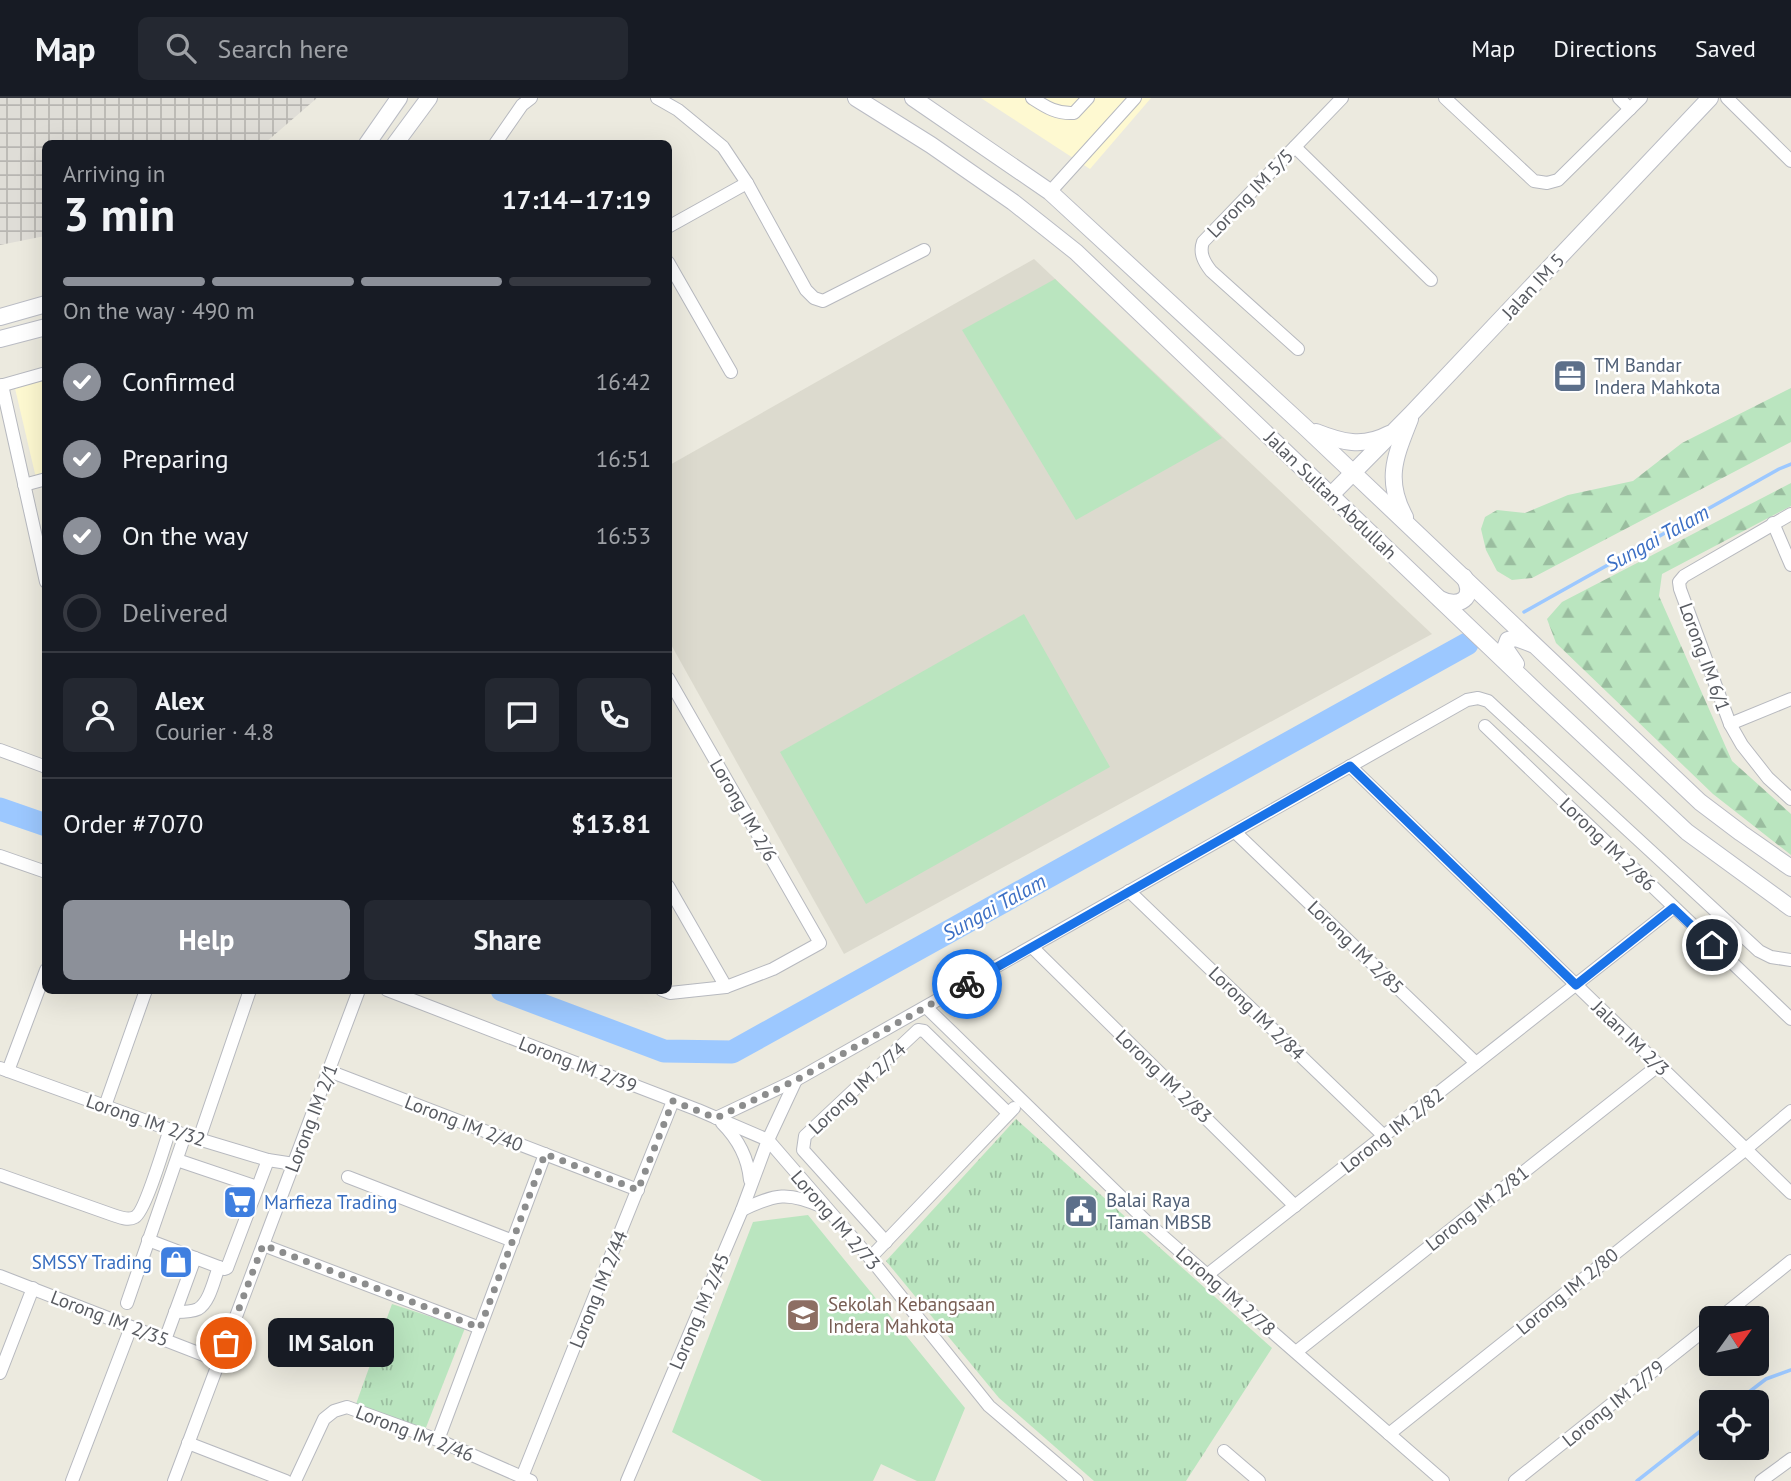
<!DOCTYPE html>
<html lang="en">
<head>
<meta charset="utf-8">
<style>
	body { margin:0; font-family:"PT Sans",sans-serif; background:#242831; color:#f1f3f6; height:100vh; display:flex; flex-direction:column; font-size:26px; white-space:nowrap }
	* { box-sizing:border-box; margin:0 }
	p { font-size:23px; color:#9ea1a6 }
	.icon { flex:none; width:38px; height:38px; fill:none; stroke:currentColor; stroke-width:2; stroke-linecap:round; stroke-linejoin:round }
	.map { position:relative; flex:1; overflow:hidden }
	.details { position:absolute; left:42px; top:42px; width:630px; height:854px; display:flex; flex-direction:column; background:#171b24; border-radius:10px; box-shadow:0 7px 28px #0002 }
	.details>* { flex:none }
	.needle { width:46px; rotate:57deg }
	.fabs { position:absolute; left:1699px; top:1208px; display:grid; gap:14px }
	.fabs a { display:grid; place-items:center; width:70px; height:70px; border-radius:10px; background:#171b24; box-shadow:0 7px 28px #0002; font-size:35px }
	.pin { position:absolute; display:grid; place-items:center; width:60px; height:60px; color:#fff; margin:-30px; border:4px solid #fff; border-radius:50%; box-shadow:0 2px 7px #0007 }
	.courier { position:absolute; display:grid; place-items:center; width:70px; height:70px; margin:-35px; border:5px solid #1a73e8; border-radius:50%; background:#fff; color:#222; box-shadow:0 2px 9px #0007 }
	.bubble { position:absolute; height:49px; border-radius:10px; background:#171b24; box-shadow:0 7px 28px #0002; font-size:23px; font-weight:700; line-height:49px; text-align:center }
	.headline em { font-style:normal; font-weight:700 }
	.headline div { display:flex; flex-direction:column-reverse }
	.headline { display:flex; align-items:center; justify-content:space-between; height:119px; padding:0 21px }
	h1 { font-size:46px; font-weight:700; line-height:52px }
	.bar { display:grid; grid-template-columns:repeat(4,1fr); gap:10px 7px; align-content:center; height:84px; padding:0 21px }
	.bar i { height:9px; border-radius:5px; background:#363941 }
	.bar .active { background:#8c9099 }
	.bar p { grid-column:span 4 }
	.line { display:flex; align-items:center; gap:18px; padding:0 21px; border-top:2px solid #363941 }
	.line div { flex:1 }
	.round { display:grid; place-items:center; flex:none; width:74px; height:74px; border-radius:10px; background:#242831 }
	ol { padding:0 21px; list-style:none }
	li { display:flex; align-items:center; gap:21px; height:77px }
	li p { margin-inline-start:auto }
	li .icon { padding:7px; border-radius:50%; background:#8c9099; color:#fff; stroke-width:4 }
	li:last-child { color:#9ea1a6 }
	li i { width:38px; height:38px; border:4px solid #363941; border-radius:50% }
	.action { display:flex; gap:14px; margin-top:auto; padding:14px 21px }
	.action a { flex:1; height:80px; border-radius:10px; background:#8c9099; color:#fff; font-size:28px; font-weight:700; line-height:80px; text-align:center }
	.action a+a { background:#242831; color:#f1f3f6 }
	header { display:flex; align-items:center; gap:42px; box-sizing:border-box; height:98px; padding:0 35px; background:#171b24; border-bottom:2px solid #363941 }
	header strong { font-size:33px }
	nav { display:flex; gap:38px; margin-inline-start:auto; font-size:24px }
	.search { width:490px; height:63px; background:#242831; display:flex; align-items:center; gap:18px; box-sizing:border-box; padding:0 24px; border-radius:10px; color:#9ea1a6; font-size:26px }
	.map>svg:first-child { display:block }
</style>
</head>
<body>
<header>
<strong>Map</strong>
<div class="search"><svg class="icon" aria-label="search" viewBox="0 0 24 24"><circle cx="10" cy="10" r="6"/><path d="M15 15l6 6"/></svg>Search here</div>
<nav><a>Map</a><a>Directions</a><a>Saved</a></nav>
</header>
<div class="map">
<svg width="1791" height="1383" viewBox="0 0 1791 1383">
	<defs>
		<pattern id="industrial-grid" width="8" height="8" patternUnits="userSpaceOnUse" patternTransform="scale(1.75)"><rect width="8" height="8" fill="#dfddd7"/><path d="M0 4h8M4 0v8" fill="none" stroke="#b8b6b2"/></pattern>
		<pattern id="forest-firs" width="22" height="20" patternUnits="userSpaceOnUse" patternTransform="scale(1.75)"><rect width="22" height="20" fill="#bae5bf"/><path d="M5 1l3.5 6h-7zM16 11l3.5 6h-7z" fill="#9abd9f"/></pattern>
		<pattern id="park-tufts" width="24" height="20" patternUnits="userSpaceOnUse" patternTransform="scale(1.75)"><rect width="24" height="20" fill="#bae5bf"/><path d="M3 7l-1-3M5 7V3M7 7l1-3M15 17l-1-3M17 17v-4M19 17l1-3" fill="none" stroke="#9abd9f"/></pattern>
	</defs>
	<rect width="100%" height="100%" fill="#eceadf"/>
	<g fill="#fef9d1">
		<path d="M981 0H1151L1090 71Z"/>
		<path d="M45 278V378L36 380 14 286Z"/>
	</g>
	<path fill="url(#industrial-grid)" d="M0 0H317L265 45 46 46 45 138 0 147Z"/>
	<path fill="#dcdace" d="M1034 161 1432 536 844 856 669 543 668 368Z"/>
	<g fill="#bae5bf">
		<path d="M1055 181 1222 340 1076 422 962 232Z"/>
		<path d="M1024 516 1110 669 866 806 780 654Z"/>
		<path d="M808 1117 965 1310 935 1383H917L881 1366 873 1383H762L672 1334 753 1124Z"/>
	</g>
	<g fill="url(#forest-firs)">
		<path d="M1791 290V344L1532 480 1512 482 1497 473 1486 452 1481 431 1485 419 1497 412 1525 415 1568 397 1633 383 1682 345Z"/>
		<path d="M1791 385V408L1662 476 1659 498 1732 663 1791 716V757L1713 696 1556 545 1547 521 1562 504Z"/>
	</g>
	<g fill="url(#park-tufts)">
		<path d="M1016 1021 1272 1250 1186 1383H1094L999 1300 886 1163Z"/>
		<path d="M392 1206 465 1230 425 1332 356 1306Z"/>
	</g>
	<g fill="none" stroke-linecap="round" stroke-linejoin="round">
		<g stroke="#9cc8ff" stroke-width="3.5">
			<path d="M1524 514 1779 371 1791 366"/>
			<path d="M1736 1304 1766 1281 1791 1272"/>
			<path d="M1637 1383 1712 1324"/>
		</g>
		<g stroke="#9cc8ff" stroke-width="23">
			<path d="M0 711 46 727"/>
			<path d="M502 892 664 953 732 954 1467 546"/>
		</g>
		<g stroke="#b7b9bf" stroke-width="14">
			<g id="street">
				<path d="M657 0 678 12 723 49 747 85 806 192 814 200 823 203 924 152"/>
				<path d="M1032 0C1046 9 1056 16 1074 15L1088 0"/>
				<path d="M1445 0 1534 83 1547 85 1558 82 1641 0"/>
				<path d="M1619 0 1630 11"/>
				<path d="M1727 0 1791 63"/>
				<path d="M495 46 522 7 531 0"/>
				<path d="M1295 49 1431 182"/>
				<path d="M1050 94 1135 0"/>
				<path d="M668 129 747 85"/>
				<path d="M668 164 731 274"/>
				<path d="M1298 251 1211 173C1204 164 1199 155 1203 144L1342 0"/>
				<path d="M2 287 46 484"/>
				<path d="M0 288 46 275"/>
				<path d="M24 387 46 381"/>
				<path d="M1791 416 1684 478 1679 484 1680 491 1730 626 1742 647 1768 680 1791 701"/>
				<path d="M1773 425 1791 467"/>
				<path d="M1730 626 1791 601"/>
				<path d="M1485 628 1791 921"/>
				<path d="M0 652 46 669"/>
				<path d="M1350 668 1791 1095"/>
				<path d="M1235 734 1476 965"/>
				<path d="M0 758 46 774"/>
				<path d="M668 788 726 889"/>
				<path d="M1129 793 1384 1038"/>
				<path d="M1032 849 1295 1108"/>
				<path d="M387 892 698 1012 768 1042 870 1160 989 1308 1077 1383"/>
				<path d="M662 892 670 895 726 889 773 871 820 845 668 580"/>
				<path d="M926 909 1150 1127 1443 1383"/>
				<path d="M0 970 185 1037 268 1062 294 1066"/>
				<path d="M8 973 46 872"/>
				<path d="M329 973 638 1092"/>
				<path d="M105 1008 146 892"/>
				<path d="M716 1020 796 982 1467 602 1478 600 1488 603 1759 853 1771 859 1791 862"/>
				<path d="M722 1025C738 1041 748 1060 750 1082"/>
				<path d="M199 1041 250 892"/>
				<path d="M177 1062 257 1089"/>
				<path d="M0 1077 113 1117C119 1119 128 1123 135 1119 145 1114 165 1046 170 1031"/>
				<path d="M348 1079 513 1143"/>
				<path d="M742 1112C775 1096 788 1093 823 1109"/>
				<path d="M148 1142 219 1169 224 1171 227 1170 268 1062"/>
				<path d="M886 1144 803 1052 805 1038 918 932 924 933 1008 1015"/>
				<path d="M263 1147 480 1230"/>
				<path d="M870 1160 1014 1010"/>
				<path d="M1207 1177 1673 810"/>
				<path d="M0 1178 219 1263"/>
				<path d="M127 1205 185 1037"/>
				<path d="M175 1214C182 1214 192 1214 198 1211 210 1204 214 1181 219 1169"/>
				<path d="M1720 1220 1791 1163"/>
				<path d="M165 1242 195 1160"/>
				<path d="M1296 1254 1659 967"/>
				<path d="M0 1275 33 1190"/>
				<path d="M1389 1336 1746 1051 1791 1013"/>
				<path d="M438 1342 545 1056"/>
				<path d="M188 1345 286 1383"/>
				<path d="M1224 1353 1259 1383"/>
				<path d="M522 1379 673 1003"/>
				<path d="M72 1383 131 1229"/>
				<path d="M174 1383 359 892"/>
				<path d="M295 1383 324 1321 334 1313 347 1309 438 1342 531 1383"/>
				<path d="M627 1383 742 1112 768 1042 796 982"/>
				<path d="M1515 1383 1712 1226"/>
				<path d="M1761 1383 1791 1361"/>
			</g>
		</g>
		<g stroke="#babcc4" stroke-width="18">
			<g id="secondary">
				<path d="M856 0 931 47 1013 104 1076 154 1539 596 1687 734 1791 810"/>
				<path d="M913 0 1050 94 1307 331 1700 704 1741 735 1791 770"/>
				<path d="M367 46 399 0"/>
				<path d="M395 46 429 0"/>
				<path d="M0 219 46 206"/>
				<path d="M0 241 46 229"/>
				<path d="M1316 334C1341 344 1363 350 1389 336"/>
				<path d="M1331 397 1412 315 1710 0"/>
				<path d="M1405 419C1384 381 1396 357 1410 321"/>
				<path d="M1440 501C1459 511 1476 500 1464 479"/>
				<path d="M1516 566 1505 550 1508 542 1516 540 1532 546"/>
			</g>
		</g>
		<use href="#street" stroke="#fff" stroke-width="12"/>
		<use href="#secondary" stroke="#fff" stroke-width="16"/>
	</g>
	<g fill="none" stroke-linecap="round" stroke-linejoin="round">
		<path stroke="#8c8d8d" stroke-width="7" stroke-dasharray="0 12.6" d="M226 1245 263 1147 480 1230 545 1056 638 1092 673 1003 716 1020 796 982 967 886"/>
		<path stroke="#1a73e8" stroke-width="9" d="M967 886 1350 668 1576 887 1673 810 1712 847"/>
	</g>
	<defs>
		<g id="office-square" transform="scale(1.75)"><rect x="-9" y="-9" width="18" height="18" rx="4" fill="#5c6f8a" stroke="#fff"/><path d="M-6-3h4V-5.5h4V-3h4V5H-6ZM-1-4.5V-3h2v-1.5ZM-6 0V1H6V0Z" fill="#fff"/></g>
		<g id="supermarket-square" transform="scale(1.75)"><rect x="-9" y="-9" width="18" height="18" rx="4" fill="#3f7fe0" stroke="#fff"/><path d="M-6-5.5h2.5l.6 2H6L4.5 2H-2.5L-4.4-4H-6ZM-1.5 3.2a1.3 1.3 0 1 0 .1 0ZM3 3.2a1.3 1.3 0 1 0 .1 0Z" fill="#fff"/></g>
		<g id="civic-square" transform="scale(1.75)"><rect x="-9" y="-9" width="18" height="18" rx="4" fill="#5c6f8a" stroke="#fff"/><path d="M-.6-6.5H3V-4.5H.6V-3L4-1V1h2V6H-6V1h2V-1L-.6-3ZM-1.2 2.5V6h2.4V2.5Z" fill="#fff"/></g>
		<g id="shop-square" transform="scale(1.75)"><rect x="-9" y="-9" width="18" height="18" rx="4" fill="#3f7fe0" stroke="#fff"/><path d="M-5-2.5h2.3a2.7 3.5 0 0 1 5.4 0H5L5.5 6h-11ZM-1.5-2.5h3a1.5 2.3 0 0 0-3 0Z" fill="#fff"/></g>
		<g id="school-square" transform="scale(1.75)"><rect x="-9" y="-9" width="18" height="18" rx="4" fill="#8d6e63" stroke="#fff"/><path d="M0-5L7-2L0 1L-7-2ZM-4 1L0 2.5L4 1V4Q0 6-4 4Z" fill="#fff"/></g>
	</defs>
	<g fill-rule="evenodd">
		<use href="#office-square" x="1570" y="278"/>
		<use href="#supermarket-square" x="240" y="1104"/>
		<use href="#civic-square" x="1081" y="1113"/>
		<use href="#shop-square" x="176" y="1164"/>
		<use href="#school-square" x="803" y="1217"/>
	</g>
	<g text-anchor="middle" dominant-baseline="central" stroke-width="5" stroke-linejoin="round" paint-order="stroke">
		<g font-size="19" fill="#585b61" stroke="#fff">
			<text transform="translate(1250 95) rotate(-46)">Lorong IM 5/5</text>
			<text transform="translate(1533 188) rotate(-47)">Jalan IM 5</text>
			<text transform="translate(1331 397) rotate(44)">Jalan Sultan Abdullah</text>
			<text transform="translate(1705 559) rotate(70)">Lorong IM 6/1</text>
			<text transform="translate(744 712) rotate(60)">Lorong IM 2/6</text>
			<text transform="translate(1608 746) rotate(44)">Lorong IM 2/86</text>
			<text transform="translate(1356 849) rotate(44)">Lorong IM 2/85</text>
			<text transform="translate(1257 915) rotate(44)">Lorong IM 2/84</text>
			<text transform="translate(1631 940) rotate(44)">Jalan IM 2/3</text>
			<text transform="translate(578 966) rotate(21)">Lorong IM 2/39</text>
			<text transform="translate(1164 978) rotate(44)">Lorong IM 2/83</text>
			<text transform="translate(857 990) rotate(-43)">Lorong IM 2/74</text>
			<text transform="translate(311 1020) rotate(-69)">Lorong IM 2/1</text>
			<text transform="translate(146 1022) rotate(19)">Lorong IM 2/32</text>
			<text transform="translate(464 1025) rotate(21)">Lorong IM 2/40</text>
			<text transform="translate(1392 1032) rotate(-38)">Lorong IM 2/82</text>
			<text transform="translate(1477 1110) rotate(-38)">Lorong IM 2/81</text>
			<text transform="translate(836 1122) rotate(49)">Lorong IM 2/73</text>
			<text transform="translate(598 1191) rotate(-68)">Lorong IM 2/44</text>
			<text transform="translate(1226 1193) rotate(41)">Lorong IM 2/78</text>
			<text transform="translate(1567 1193) rotate(-39)">Lorong IM 2/80</text>
			<text transform="translate(699 1213) rotate(-67)">Lorong IM 2/45</text>
			<text transform="translate(110 1220) rotate(21)">Lorong IM 2/35</text>
			<text transform="translate(1613 1305) rotate(-39)">Lorong IM 2/79</text>
			<text transform="translate(415 1335) rotate(21)">Lorong IM 2/46</text>
		</g>
		<g font-size="19" fill="#4e5e75" stroke="#fff" text-anchor="start">
			<text x="1594" y="267">TM Bandar<tspan x="1594" dy="22">Indera Mahkota</tspan></text>
			<text x="1106" y="1102">Balai Raya<tspan x="1106" dy="22">Taman MBSB</tspan></text>
		</g>
		<g font-size="19" fill="#366cbe" stroke="#fff" text-anchor="start">
			<text x="264" y="1104">Marfieza Trading</text>
			<text x="152" y="1164" text-anchor="end">SMSSY Trading</text>
		</g>
		<g font-size="19" fill="#785e54" stroke="#fff" text-anchor="start">
			<text x="828" y="1206">Sekolah Kebangsaan<tspan x="828" dy="22">Indera Mahkota</tspan></text>
		</g>
		<g font-size="21" font-style="italic" fill="#3c6fc4" stroke="#fff">
			<text transform="translate(1657 440) rotate(-29)">Sungai Talam</text>
			<text transform="translate(994 809) rotate(-29)">Sungai Talam</text>
		</g>
	</g>
</svg>
<div class="fabs">
<a><svg class="needle" viewBox="-14 -14 28 28"><path d="M0-13l5 13h-10z" fill="#e53935"/><path d="M0 13l5-13h-10z" fill="#9ea1a6"/></svg></a>
<a><svg class="icon" aria-label="locate" viewBox="0 0 24 24"><circle cx="12" cy="12" r="6"/><path d="M12 2v4M12 18v4M2 12h4M18 12h4"/></svg></a>
</div>
<div class="pin" style="left:226px;top:1245px;background:#ea580c"><svg class="icon" aria-label="bag" viewBox="0 0 24 24"><path d="M5 8h14l-1 12H6zM9 8a3 3 0 0 1 6 0"/></svg></div>
<div class="pin" style="left:1712px;top:847px;background:#1f2937"><svg class="icon" aria-label="home" viewBox="0 0 24 24"><path d="M3 11l9-7 9 7M6 9v11h12V9"/></svg></div>
<div class="courier" style="left:967px;top:886px"><svg class="icon" aria-label="bike" viewBox="0 0 24 24"><circle cx="6" cy="16" r="4"/><circle cx="18" cy="16" r="4"/><path d="M6 16l4-8h5l3 8M10 8l3 8H6M13 5h3"/></svg></div>
<div class="bubble" style="left:268px;top:1220px;width:126px">IM Salon</div>
<section class="details">
<div class="headline"><div><h1>3 min</h1><p>Arriving in</p></div><em>17:14–17:19</em></div>
<div class="bar"><i class="active"></i><i class="active"></i><i class="active"></i><i></i><p>On the way · 490 m</p></div>
<ol>
<li><svg class="icon" aria-label="check" viewBox="0 0 24 24"><path d="M5 12l5 5 9-10"/></svg>Confirmed<p>16:42</p></li>
<li><svg class="icon" aria-label="check" viewBox="0 0 24 24"><path d="M5 12l5 5 9-10"/></svg>Preparing<p>16:51</p></li>
<li><svg class="icon" aria-label="check" viewBox="0 0 24 24"><path d="M5 12l5 5 9-10"/></svg>On the way<p>16:53</p></li>
<li><i></i>Delivered</li>
</ol>
<div class="line" style="height:126px"><a class="round"><svg class="icon" aria-label="person" viewBox="0 0 24 24"><circle cx="12" cy="8" r="4"/><path d="M4 21q1-7 8-7t8 7"/></svg></a><div><b>Alex</b><p>Courier · 4.8</p></div><a class="round"><svg class="icon" aria-label="chat" viewBox="0 0 24 24"><path d="M4 5h16v11H9l-5 4z"/></svg></a><a class="round"><svg class="icon" aria-label="phone" viewBox="0 0 24 24"><path d="M5 4h4l2 5-3 2q2 4 5 5l2-3 5 2v4C11 20 4 13 5 4z"/></svg></a></div>
<div class="line" style="height:91px"><div>Order #7070</div><b>$13.81</b></div>
<div class="action"><a>Help</a><a>Share</a></div>
</section>
</div>
</body>
</html>
